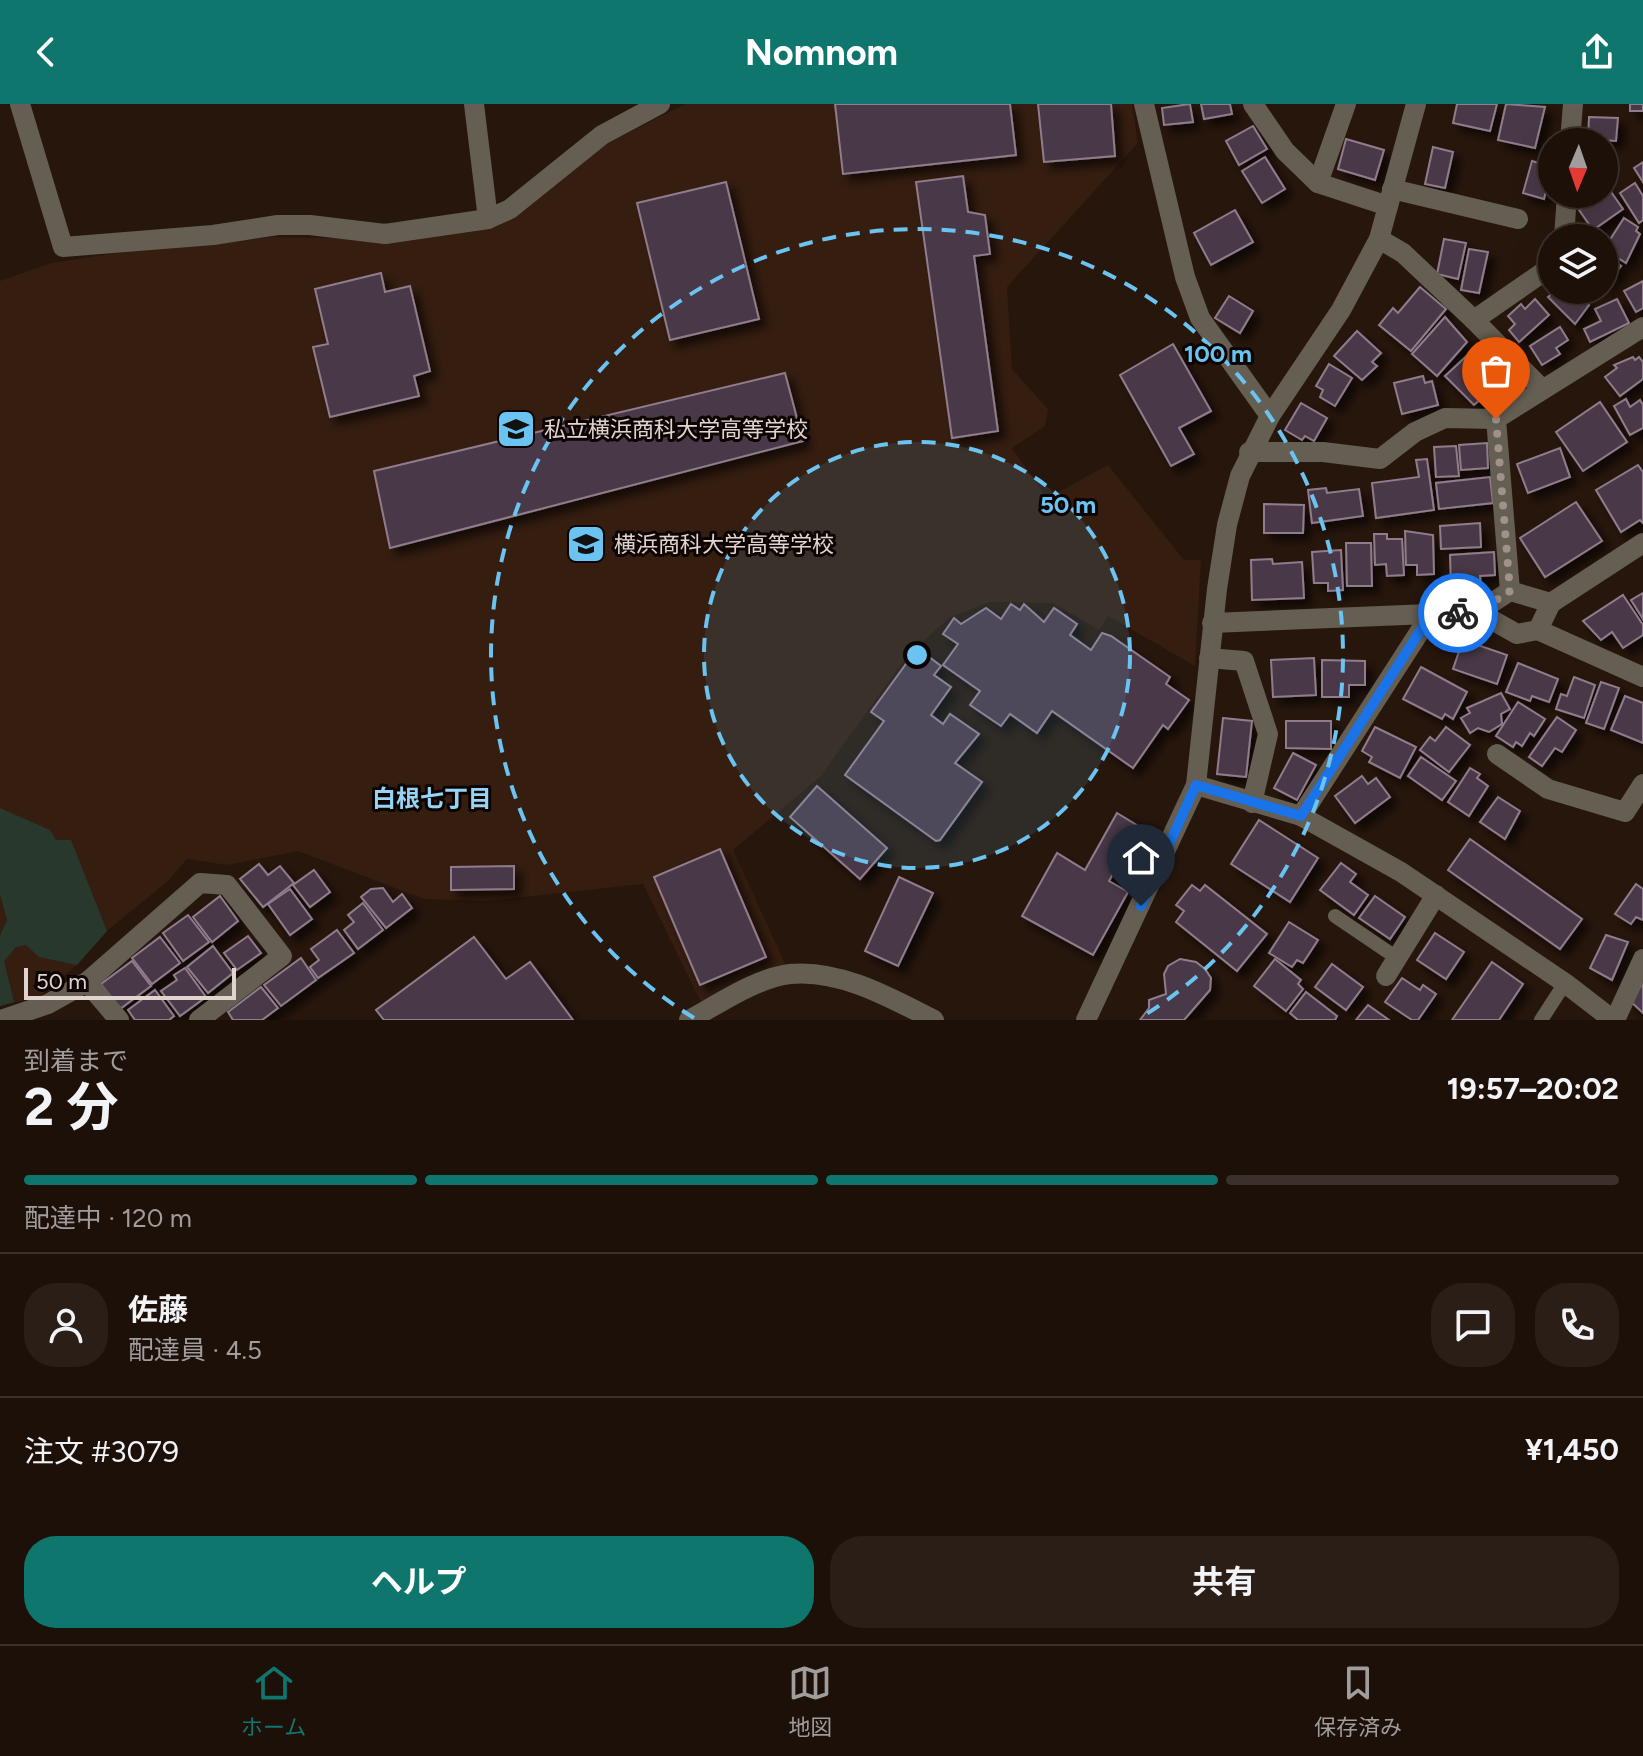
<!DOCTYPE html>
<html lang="ja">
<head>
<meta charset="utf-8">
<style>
	body { margin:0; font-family:Figtree,"Noto Sans JP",sans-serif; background:#2a1e17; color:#f1f3f6; height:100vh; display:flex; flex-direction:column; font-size:30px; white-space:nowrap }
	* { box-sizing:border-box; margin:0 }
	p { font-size:26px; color:#a09d9c }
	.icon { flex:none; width:44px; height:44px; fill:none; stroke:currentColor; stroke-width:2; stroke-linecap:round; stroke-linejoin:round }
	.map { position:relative; height:916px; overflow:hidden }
	.drawer { display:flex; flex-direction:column; background:#1d1009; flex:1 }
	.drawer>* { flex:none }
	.needle { width:52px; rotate:182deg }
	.fabs { position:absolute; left:1538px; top:24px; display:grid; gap:16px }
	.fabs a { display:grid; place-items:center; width:80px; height:80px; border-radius:50%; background:#1d1009; box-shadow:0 8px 32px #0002,0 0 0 2px #3b302a; font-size:40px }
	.scale { position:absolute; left:24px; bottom:20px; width:212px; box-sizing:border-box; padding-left:8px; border:4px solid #e1d4ce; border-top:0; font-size:22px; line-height:28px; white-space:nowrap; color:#e1d4ce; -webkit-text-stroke:6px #0b0402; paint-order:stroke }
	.pin { position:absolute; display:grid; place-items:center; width:68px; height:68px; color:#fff; margin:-82px -34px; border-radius:50% 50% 50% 0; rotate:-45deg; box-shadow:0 0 8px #0007 }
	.pin .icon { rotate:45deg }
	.courier { position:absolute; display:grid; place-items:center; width:80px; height:80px; margin:-40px; border:6px solid #1a73e8; border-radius:50%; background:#fff; color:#222; box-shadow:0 2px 10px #0007 }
	.summary em { font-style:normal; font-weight:700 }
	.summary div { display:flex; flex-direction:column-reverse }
	.summary { display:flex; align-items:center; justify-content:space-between; height:136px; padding:0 24px }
	h1 { font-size:52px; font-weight:700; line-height:60px }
	.bar { display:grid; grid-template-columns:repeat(4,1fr); gap:12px 8px; align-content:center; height:96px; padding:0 24px }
	.bar i { height:10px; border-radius:6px; background:#3b302a }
	.bar .current { background:#0f766e }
	.bar p { grid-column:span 4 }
	.line { display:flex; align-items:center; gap:20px; padding:0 24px; border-top:2px solid #3b302a }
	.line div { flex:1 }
	.round { display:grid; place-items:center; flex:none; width:84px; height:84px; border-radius:32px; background:#2a1e17 }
	.cta { display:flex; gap:16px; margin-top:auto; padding:16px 24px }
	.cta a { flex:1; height:92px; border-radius:32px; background:#0f766e; color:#fff; font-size:32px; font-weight:700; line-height:92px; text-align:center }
	.cta a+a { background:#2a1e17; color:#f1f3f6 }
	header { display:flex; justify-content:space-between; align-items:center; height:104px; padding:0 24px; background:#0f766e; color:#fff; font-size:36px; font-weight:700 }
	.dock { display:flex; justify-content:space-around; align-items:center; height:112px; border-top:2px solid #3b302a; background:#1d1009; font-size:22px; color:#a09d9c }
	.dock a { display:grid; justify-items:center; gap:4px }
	.dock .current { color:#0f766e }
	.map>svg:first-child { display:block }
</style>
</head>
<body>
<header><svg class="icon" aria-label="back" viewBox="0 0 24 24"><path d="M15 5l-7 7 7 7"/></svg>Nomnom<svg class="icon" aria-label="share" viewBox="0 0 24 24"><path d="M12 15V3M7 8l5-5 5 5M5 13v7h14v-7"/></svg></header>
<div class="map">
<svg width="1643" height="916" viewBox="0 0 1643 916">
	<defs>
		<filter id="shadow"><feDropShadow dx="7" dy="7" stdDeviation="4" flood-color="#0009"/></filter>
	</defs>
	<rect width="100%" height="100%" fill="#27160c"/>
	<path fill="#351d10" d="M685 0H1132L1138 39 1007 183 1012 265 1048 305 1045 322 1012 344 1047 394 1108 361 1184 456H1201L1195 562 1108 512 1099 526 1053 499 991 498 950 513 908 551 821 672 733 746 786 862 701 898 643 780 487 797 424 795 298 747 227 761 187 755 168 777 107 827 77 861 40 892 0 902V177L51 159 155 143 276 133 385 135 494 121 608 39Z"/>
	<path fill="#28382d" d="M0 704 50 726 56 736H71L107 827 77 861 39 853 26 841 16 843 4 857 14 898 0 902V832L7 816 0 790Z"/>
	<g fill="#493846" stroke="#907c8c" stroke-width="2" filter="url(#shadow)">
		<path d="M835 0H1010L1016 51 843 70Z"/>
		<path d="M1038 0H1111L1115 52 1044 58Z"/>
		<path d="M1190 0 1193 18 1164 21 1162 4Z"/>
		<path d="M1201 0H1230L1232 10 1204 15Z"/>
		<path d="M1457 0H1497L1490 27 1453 19Z"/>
		<path d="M1506 0 1545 3 1535 44 1498 36Z"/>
		<rect x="1630" y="0" width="13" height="7"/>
		<path d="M1589 13 1618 14 1616 37 1588 35Z"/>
		<path d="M1253 22 1267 45 1239 61 1226 37Z"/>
		<path d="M1346 35 1384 46 1375 76 1338 65Z"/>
		<path d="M1433 43 1453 48 1445 84 1425 80Z"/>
		<path d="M1265 53 1285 85 1262 99 1242 67Z"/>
		<path d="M1532 57 1552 63 1544 95 1523 89Z"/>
		<path d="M1643 58V78L1634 64Z"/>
		<path d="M963 72 968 108 985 111 990 150 974 152 998 327 952 334 916 78Z"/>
		<path d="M726 78 759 215 670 236 637 99Z"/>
		<path d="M1635 79 1643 92V116L1639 119 1620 89Z"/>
		<path d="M1609 85 1623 105 1593 126 1579 106Z"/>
		<path d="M1235 106 1253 138 1211 161 1194 129Z"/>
		<path d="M1624 114 1638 123 1636 127 1640 130 1626 159 1604 145Z"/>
		<path d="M1444 135 1466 139 1458 175 1437 170Z"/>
		<path d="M1469 145 1488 148 1479 189 1461 186Z"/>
		<path d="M1604 150 1621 162 1604 184Z"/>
		<path d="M381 169 385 188 410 182 430 267 414 272 419 292 330 313 313 243 328 240 315 185Z"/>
		<path d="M1643 177V204L1636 208 1624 187Z"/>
		<path d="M1420 183 1446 205 1411 247 1379 221 1393 204 1398 209Z"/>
		<path d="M1556 186H1575L1589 201 1575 220 1548 193Z"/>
		<path d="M1229 192 1253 207 1240 229 1215 214Z"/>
		<path d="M1535 195 1549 211 1519 238 1509 226 1515 220 1508 212 1521 200 1525 205Z"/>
		<path d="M1617 195 1629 219 1590 238 1584 225 1601 217 1595 205Z"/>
		<path d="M1445 213 1467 238 1437 272 1412 250Z"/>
		<path d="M1560 223 1568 236 1556 244 1560 250 1542 261 1530 242Z"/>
		<path d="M1357 227 1381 249 1372 258 1377 262 1362 276 1334 252Z"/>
		<path d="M1173 240 1211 307 1179 324 1194 350 1171 362 1120 271Z"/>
		<path d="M1472 247 1502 277 1474 301 1445 272Z"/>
		<path d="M1633 253 1635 256 1639 253 1643 258V275L1620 292 1605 273 1617 264 1614 261Z"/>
		<path d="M1329 260 1352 274 1335 302 1320 293 1323 286 1316 282Z"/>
		<path d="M785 269 803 337 390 444 374 367Z"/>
		<path d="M1423 272 1425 279 1432 277 1438 301 1402 310 1394 279Z"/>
		<path d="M1626 295 1630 303 1640 296 1643 301V324L1630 331 1614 302Z"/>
		<path d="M1600 298 1627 338 1583 367 1556 328Z"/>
		<path d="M1301 299 1327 314 1314 337 1305 332 1302 336 1285 326Z"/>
		<path d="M1487 339 1488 364 1461 366 1459 341Z"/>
		<path d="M1456 342 1459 372 1436 373 1434 343Z"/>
		<path d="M1560 344 1570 373 1528 389 1517 360Z"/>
		<path d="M1427 355 1434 406 1376 414 1372 379 1419 373 1416 356Z"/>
		<path d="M1638 361 1643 368V419L1640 416 1621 428 1596 386Z"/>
		<path d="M1490 373 1493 399 1439 405 1436 379Z"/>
		<path d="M1326 384 1327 389 1359 385 1363 412 1312 419 1308 386Z"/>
		<path d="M1576 398 1602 437 1545 473 1520 434Z"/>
		<path d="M1264 400 1304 401 1303 429H1264Z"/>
		<path d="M1480 419 1481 443 1441 445 1440 422Z"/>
		<path d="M1405 427 1433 431 1434 470 1417 471V461H1406Z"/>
		<path d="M1374 430H1387V435H1402L1404 471 1387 472 1386 460 1375 461Z"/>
		<path d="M1346 439H1371L1372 482H1347Z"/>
		<path d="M1341 446 1343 486 1328 487V479H1314L1312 448Z"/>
		<path d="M1494 448 1495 471 1480 472 1481 482 1451 484 1450 451Z"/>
		<path d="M1272 455 1273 460 1302 458 1304 494 1252 496 1251 456Z"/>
		<path d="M1643 489V515L1631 496Z"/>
		<path d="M1623 491 1643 521V531L1623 544 1612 528 1601 536 1583 517Z"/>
		<path d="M1011 500 1020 506 1024 500 1044 518 1054 504 1077 520 1070 531 1091 546 1102 529 1111 532 1170 573 1166 580 1189 596 1168 625 1163 621 1133 664 1052 607 1037 629 1010 610 1001 622 970 601 980 587 943 561 958 540 943 530 954 514 961 520 986 504 1001 515Z"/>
		<path d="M1463 536 1507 551 1497 580 1453 565Z"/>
		<path d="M924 549 941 562 934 571 951 583 931 611 943 620 950 610 979 630 955 659 982 678 940 736 936 737 845 671 884 617 871 608 911 553 918 557Z"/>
		<path d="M1314 554 1316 591 1273 593 1271 556Z"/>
		<path d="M1322 556 1365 557V581H1349V593H1322Z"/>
		<path d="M1518 559 1558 575 1549 598 1532 592 1530 597 1506 588Z"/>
		<path d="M1421 563 1467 588 1453 615 1445 610 1442 615 1403 595Z"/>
		<path d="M1574 573 1595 581 1584 614 1556 605 1561 590 1567 592Z"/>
		<path d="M1601 578 1619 584 1604 625 1586 619Z"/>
		<path d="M1501 589 1510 605 1501 610 1502 620 1489 628 1478 624 1470 629 1461 614 1470 609 1467 604Z"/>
		<path d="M1625 592 1643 599V639L1611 626Z"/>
		<path d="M1518 598 1545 615 1534 632 1530 629 1522 642 1516 638 1513 643 1496 632Z"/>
		<path d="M1557 613 1576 626 1562 648 1555 644 1542 662 1529 653Z"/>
		<path d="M1223 614 1252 617 1246 673 1217 670Z"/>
		<path d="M1286 617H1331V645L1286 644Z"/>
		<path d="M1375 623 1416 643 1400 674 1369 658 1372 653 1362 647Z"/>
		<path d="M1446 623 1470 641 1449 668 1420 646 1430 633 1435 637Z"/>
		<path d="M1293 649 1316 661 1297 696 1274 684Z"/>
		<path d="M1421 653 1456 677 1442 696 1408 672Z"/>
		<path d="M1470 664 1480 670 1477 674 1488 682 1469 712 1448 698Z"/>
		<path d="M1362 672 1368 680 1376 674 1390 693 1355 719 1335 692Z"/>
		<path d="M817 682 887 744 860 775 790 713Z"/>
		<path d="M1498 693 1520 707 1505 735 1480 718Z"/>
		<path d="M1117 709 1140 723 1109 777 1128 788 1093 851 1022 812 1057 749 1085 766Z"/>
		<path d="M1259 716 1318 754 1290 798 1231 760Z"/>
		<path d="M1470 735 1582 815 1560 845 1448 766Z"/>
		<path d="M720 745 766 853 700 881 654 773Z"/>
		<path d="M1341 759 1356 770 1350 778 1368 791 1354 811 1320 786Z"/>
		<path d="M259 760 268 771 280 762 294 779 263 803 240 775Z"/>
		<path d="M514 762V785L451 786V763Z"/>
		<path d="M314 766 330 788 310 803 293 781Z"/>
		<path d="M899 773 933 789 898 862 865 847Z"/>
		<path d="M1636 780 1643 785V816L1636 813 1631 820 1615 810Z"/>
		<path d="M1192 781 1200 787 1205 781 1267 830 1237 867 1176 818 1184 807 1176 801Z"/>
		<path d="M383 784 393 798 402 790 412 804 386 824 361 793 371 785Z"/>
		<path d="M290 785 312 815 290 831 268 800Z"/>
		<path d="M220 792 238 817 212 838 193 813Z"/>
		<path d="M1375 792 1405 813 1390 835 1359 814Z"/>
		<path d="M363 799 383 826 358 845 344 826 354 818 348 811Z"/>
		<path d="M188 811 209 838 183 857 163 829Z"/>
		<path d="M1289 818 1318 836 1303 859 1297 856 1292 863 1269 849Z"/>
		<path d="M337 826 354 849 318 874 310 863 319 856 311 845Z"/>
		<path d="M1435 829 1464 848 1446 875 1417 856Z"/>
		<path d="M1606 831 1628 838 1612 876 1590 864Z"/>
		<path d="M248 832 261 849 237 866 224 849Z"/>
		<path d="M160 833 180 859 152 880 132 854Z"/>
		<path d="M474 833 506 875 530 858 573 916H384L376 906Z"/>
		<path d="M213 842 233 869 208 889 187 863Z"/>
		<path d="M301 854 316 876 281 902 264 881Z"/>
		<path d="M1180 855 1196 858 1205 865 1211 874 1210 886 1184 916H1140L1149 904V896L1166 890 1164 870 1168 862Z"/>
		<path d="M1275 855 1301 876 1298 880 1303 885 1286 907 1254 882Z"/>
		<path d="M132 857 151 882 120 905 101 880Z"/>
		<path d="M1492 858 1523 880 1499 916H1452Z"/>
		<path d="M1332 860 1363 883 1346 906 1315 883Z"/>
		<path d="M185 864 206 893 180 912 161 887 177 876 174 871Z"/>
		<path d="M1402 874 1420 886 1423 881 1436 890 1418 916H1412L1385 898Z"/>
		<path d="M1643 880V909L1629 896Z"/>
		<path d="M261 883 278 904 262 916H233L228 908Z"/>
		<path d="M155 886 174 912 169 916H135L128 906Z"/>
		<path d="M1306 888 1337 912 1335 916H1298L1290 909Z"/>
		<path d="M1368 901 1389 916H1356Z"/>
	</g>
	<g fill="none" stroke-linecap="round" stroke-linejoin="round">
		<g stroke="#655e52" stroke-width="14">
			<path d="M1335 812 1397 854"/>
			<path d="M1541 916 1565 879"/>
		</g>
		<g stroke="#655e52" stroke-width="20">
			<path d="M20 0 63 143 213 131 278 121H310L385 130 488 115 510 105 602 31 660 0"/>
			<path d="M474 0 488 115"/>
			<path d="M1144 0 1185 173 1200 214 1270 312"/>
			<path d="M1253 0 1285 47 1318 79 1388 102"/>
			<path d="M1570 38 1573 0"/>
			<path d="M1318 79 1346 0"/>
			<path d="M1392 85 1518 115"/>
			<path d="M1564 134 1567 90"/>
			<path d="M1379 135 1403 149 1474 216"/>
			<path d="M1541 284 1474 216 1552 162"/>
			<path d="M1496 315 1510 487"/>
			<path d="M1249 348H1323L1380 355 1415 328 1445 314 1496 315 1643 223"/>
			<path d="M1510 487 1551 499 1538 526 1517 530 1478 508Z"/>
			<path d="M1538 526 1643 573"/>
			<path d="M1209 554 1244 557 1268 630 1252 699"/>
			<path d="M1497 650 1548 685 1625 708 1643 680"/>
			<path d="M1196 681 1301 712 1401 768 1565 879 1613 916"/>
			<path d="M1301 712 1431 510"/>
			<path d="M1386 872 1436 791"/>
			<path d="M87 878 119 916"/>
			<path d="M1 916 48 900 87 878 200 779 227 781 282 852 199 916"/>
			<path d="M689 916C719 900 756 874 790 870 840 865 891 894 934 916"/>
			<path d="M1615 916 1643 855"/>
		</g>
		<g stroke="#655e52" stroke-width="20">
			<path d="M1551 499 1643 439"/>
			<path d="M1212 519 1478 508"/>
			<path d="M1086 916 1196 681 1217 485 1227 421 1240 372 1270 312 1341 206 1379 135 1416 0"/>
		</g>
	</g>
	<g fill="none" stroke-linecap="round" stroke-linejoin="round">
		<path stroke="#a0928a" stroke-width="8" stroke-dasharray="0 14.4" d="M1458 509 1478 508 1510 487 1496 315"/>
		<path stroke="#1a73e8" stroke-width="10" d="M1141 802 1196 681 1301 712 1431 510 1458 509"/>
	</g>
	<circle cx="917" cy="551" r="213" fill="#6bc3f2" fill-opacity=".12"/>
	<g fill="none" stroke="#6bc3f2" stroke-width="4" stroke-dasharray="14 10">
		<circle cx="917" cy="551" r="213"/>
		<path d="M694 914A426 426 0 1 1 1140 914"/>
	</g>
	<defs>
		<g id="school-square" transform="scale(2)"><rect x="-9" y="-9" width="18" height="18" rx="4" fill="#6bc3f2" stroke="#0b0402"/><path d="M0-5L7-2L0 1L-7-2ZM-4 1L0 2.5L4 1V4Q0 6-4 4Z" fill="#111"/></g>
	</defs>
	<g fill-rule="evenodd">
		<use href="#school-square" x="516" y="325"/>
		<use href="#school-square" x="586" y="440"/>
	</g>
	<g text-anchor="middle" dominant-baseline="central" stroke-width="6" stroke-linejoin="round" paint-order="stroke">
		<g font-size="22" fill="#e1d4ce" stroke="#0b0402" text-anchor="start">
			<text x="544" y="325">私立横浜商科大学高等学校</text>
			<text x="614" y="440">横浜商科大学高等学校</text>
		</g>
		<g font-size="24" font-weight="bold" fill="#96d4f7" stroke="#0b0402">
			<text x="432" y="694">白根七丁目</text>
		</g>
	</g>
	<circle cx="917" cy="551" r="12" fill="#6bc3f2" stroke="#0b0402" stroke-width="4"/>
	<g font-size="24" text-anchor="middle" font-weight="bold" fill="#6bc3f2" stroke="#0b0402" stroke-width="6" stroke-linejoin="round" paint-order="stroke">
		<text x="1218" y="258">100 m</text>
		<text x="1068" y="409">50 m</text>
	</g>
</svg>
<div class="fabs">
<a><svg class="needle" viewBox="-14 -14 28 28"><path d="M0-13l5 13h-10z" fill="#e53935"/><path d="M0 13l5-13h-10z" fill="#a09d9c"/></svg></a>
<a><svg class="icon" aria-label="layers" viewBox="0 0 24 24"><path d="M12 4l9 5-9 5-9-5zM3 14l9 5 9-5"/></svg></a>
</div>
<div class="scale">50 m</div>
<div class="pin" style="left:1496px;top:315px;background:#ea580c"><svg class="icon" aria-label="bag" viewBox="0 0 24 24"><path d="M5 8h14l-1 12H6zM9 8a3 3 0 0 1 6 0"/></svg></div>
<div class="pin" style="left:1141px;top:802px;background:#1f2937"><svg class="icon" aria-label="home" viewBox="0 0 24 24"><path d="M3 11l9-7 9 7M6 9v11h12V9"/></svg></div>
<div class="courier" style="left:1458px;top:509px"><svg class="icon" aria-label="bike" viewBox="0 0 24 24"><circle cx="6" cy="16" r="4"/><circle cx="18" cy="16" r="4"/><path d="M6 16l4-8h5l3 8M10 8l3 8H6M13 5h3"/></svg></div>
</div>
<section class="drawer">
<div class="summary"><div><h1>2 分</h1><p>到着まで</p></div><em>19:57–20:02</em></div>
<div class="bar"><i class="current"></i><i class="current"></i><i class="current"></i><i></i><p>配達中 · 120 m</p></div>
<div class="line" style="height:144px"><a class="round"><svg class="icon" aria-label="person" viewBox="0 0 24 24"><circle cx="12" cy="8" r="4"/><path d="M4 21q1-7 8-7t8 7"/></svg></a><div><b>佐藤</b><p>配達員 · 4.5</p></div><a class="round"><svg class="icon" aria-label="chat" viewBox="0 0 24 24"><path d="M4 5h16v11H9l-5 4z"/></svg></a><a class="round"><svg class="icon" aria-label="phone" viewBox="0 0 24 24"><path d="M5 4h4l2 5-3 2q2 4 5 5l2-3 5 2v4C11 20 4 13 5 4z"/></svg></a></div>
<div class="line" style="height:104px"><div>注文 #3079</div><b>¥1,450</b></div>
<div class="cta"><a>ヘルプ</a><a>共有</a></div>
</section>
<nav class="dock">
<a class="current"><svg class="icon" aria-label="home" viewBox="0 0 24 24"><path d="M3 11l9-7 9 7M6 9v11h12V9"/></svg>ホーム</a>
<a><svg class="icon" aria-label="map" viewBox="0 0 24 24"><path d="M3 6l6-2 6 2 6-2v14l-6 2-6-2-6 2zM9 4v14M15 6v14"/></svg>地図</a>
<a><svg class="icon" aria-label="saved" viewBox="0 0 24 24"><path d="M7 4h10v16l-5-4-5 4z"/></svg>保存済み</a>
</nav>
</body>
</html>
